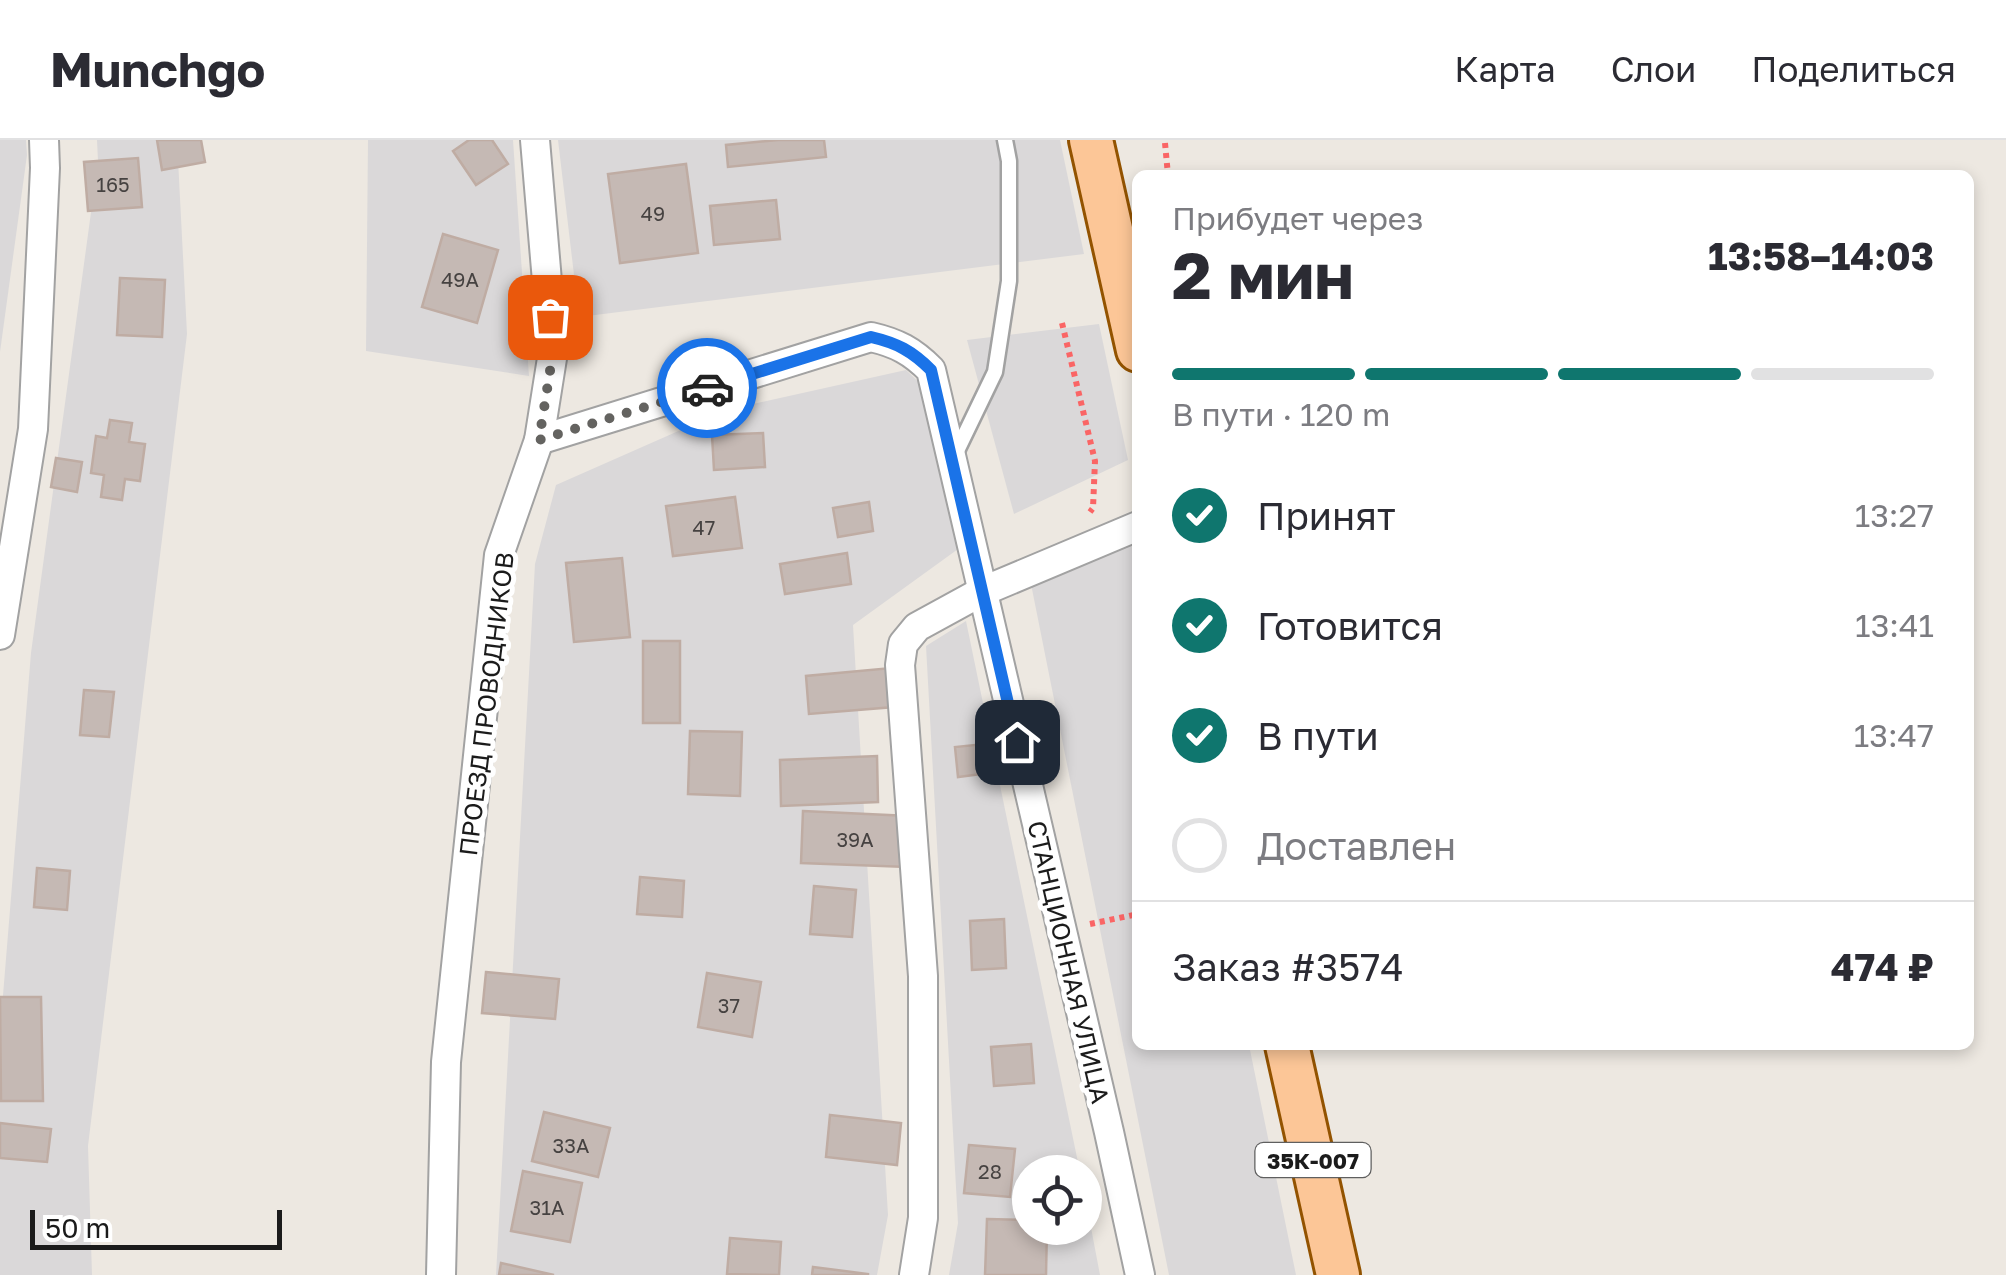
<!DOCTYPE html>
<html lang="ru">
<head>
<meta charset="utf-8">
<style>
	body { margin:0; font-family:"Golos Text",sans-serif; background:#f7f7f7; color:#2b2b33; height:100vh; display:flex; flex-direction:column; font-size:38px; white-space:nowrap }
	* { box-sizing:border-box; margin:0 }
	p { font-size:32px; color:#7c7c81 }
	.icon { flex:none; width:55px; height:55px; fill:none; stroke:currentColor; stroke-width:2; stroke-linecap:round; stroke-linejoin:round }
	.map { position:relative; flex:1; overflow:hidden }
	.panel { position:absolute; left:1132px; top:30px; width:842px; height:880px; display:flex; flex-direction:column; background:#fff; border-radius:15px; box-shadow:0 5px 15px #0003 }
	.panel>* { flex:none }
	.controls { position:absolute; left:1012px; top:1015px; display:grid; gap:20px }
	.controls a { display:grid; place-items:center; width:90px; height:90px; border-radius:50%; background:#fff; box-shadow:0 5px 15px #0003; font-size:50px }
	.scale { position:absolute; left:30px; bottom:25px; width:252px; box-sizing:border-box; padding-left:10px; border:5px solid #1b1b1b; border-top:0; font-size:28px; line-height:35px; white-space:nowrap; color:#1b1b1b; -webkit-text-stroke:8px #fff; paint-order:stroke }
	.pin { position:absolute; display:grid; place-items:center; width:85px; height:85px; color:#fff; margin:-42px; border-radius:20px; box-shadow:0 5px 15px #0006 }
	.courier { position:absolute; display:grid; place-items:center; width:100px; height:100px; margin:-50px; border:8px solid #1a73e8; border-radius:50%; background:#fff; color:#222; box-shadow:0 2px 12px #0007 }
	.summary em { font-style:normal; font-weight:700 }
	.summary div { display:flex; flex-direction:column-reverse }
	.summary { display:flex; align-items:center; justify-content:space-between; height:170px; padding:0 40px }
	h1 { font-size:65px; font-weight:700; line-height:75px }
	.bar { display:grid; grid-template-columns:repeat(4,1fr); gap:15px 10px; align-content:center; height:120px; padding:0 40px }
	.bar i { height:12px; border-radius:8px; background:#e1e1e2 }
	.bar .active { background:#0f766e }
	.bar p { grid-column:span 4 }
	.line { display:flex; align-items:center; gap:25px; padding:0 40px; border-top:2px solid #e1e1e2 }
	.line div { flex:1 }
	ol { padding:0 40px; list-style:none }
	li { display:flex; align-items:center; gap:30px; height:110px }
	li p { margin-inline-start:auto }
	li .icon { padding:10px; border-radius:50%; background:#0f766e; color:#fff; stroke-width:4 }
	li:last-child { color:#7c7c81 }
	li i { width:55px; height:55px; border:5px solid #e1e1e2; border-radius:50% }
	header { display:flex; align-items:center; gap:60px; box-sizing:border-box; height:140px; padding:0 50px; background:#fff; border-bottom:2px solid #e1e1e2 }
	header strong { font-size:48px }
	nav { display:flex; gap:55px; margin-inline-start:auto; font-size:35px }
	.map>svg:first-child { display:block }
</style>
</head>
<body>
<header>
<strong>Munchgo</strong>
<nav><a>Карта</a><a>Слои</a><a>Поделиться</a></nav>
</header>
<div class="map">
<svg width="2006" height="1135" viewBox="0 0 2006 1135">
	<rect width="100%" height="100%" fill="#ede8e1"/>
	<g fill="#dad8d9">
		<path d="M0 0H26L27 15 0 212Z"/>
		<path d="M97 0H177L187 194 88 1006 92 1135H0V892L31 513 98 21Z"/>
		<path d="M368 0H513L529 236 366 211Z"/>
		<path d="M558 0H1060L1084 114 579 177Z"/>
		<path d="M1099 184 1128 320 1014 374 967 200Z"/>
		<path d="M906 230 925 248 965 404 853 485 888 1075 877 1135H496L535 424 556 345 726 270Z"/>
		<path d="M1137 395 1138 905H1249L1296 1135H1169L1031 444Z"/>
		<path d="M966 481 1080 1032H1030V1088H1085V1056L1100 1135H949L958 1083 926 506Z"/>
	</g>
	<g fill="#c5b9b4" stroke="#bfaca3" stroke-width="2.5">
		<path d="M157 0H201L205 22 162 30Z"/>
		<path d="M469 0H492L508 24 476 45 453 11Z"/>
		<path d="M778 0H824L826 17 728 27 726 5Z"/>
		<path d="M138 18 142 67 88 71 84 22Z"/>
		<path d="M686 24 698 113 620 123 608 34Z"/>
		<path d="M776 60 780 99 714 105 710 66Z"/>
		<path d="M443 94 498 110 477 183 422 167Z"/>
		<path d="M120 138 165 140 162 197 117 195Z"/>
		<path d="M110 280 132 283 129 302 145 304 140 341 125 339 122 360 101 357 104 335 91 333 96 296 107 298Z"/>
		<path d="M763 293 765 327 714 330 712 295Z"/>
		<path d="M56 318 82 322 77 352 51 347Z"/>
		<path d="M735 357 742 408 673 416 666 366Z"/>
		<path d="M869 362 873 391 838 397 833 368Z"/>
		<path d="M847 413 851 444 785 454 780 424Z"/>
		<path d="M622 418 630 497 574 502 566 423Z"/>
		<rect x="643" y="501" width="37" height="82"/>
		<path d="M891 528 894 567 809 574 806 536Z"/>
		<path d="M84 550 114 552 109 597 80 595Z"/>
		<path d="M690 591 742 592 740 656 688 654Z"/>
		<path d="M994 603 997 632 958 637 955 607Z"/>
		<path d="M877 616 878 662 781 666 780 620Z"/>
		<path d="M803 671 909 676 907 727 801 723Z"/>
		<path d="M37 728 70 731 67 770 34 767Z"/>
		<path d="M640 737 684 741 682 777 637 774Z"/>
		<path d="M814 746 856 750 852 797 810 794Z"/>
		<path d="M1004 779 1006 828 972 830 970 781Z"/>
		<path d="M486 832 559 839 555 879 482 873Z"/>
		<path d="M707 833 761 842 752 897 698 887Z"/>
		<path d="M0 857H41L43 961H1Z"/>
		<path d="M1031 904 1034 943 994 946 991 907Z"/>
		<path d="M544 972 610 988 598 1037 532 1021Z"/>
		<path d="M830 975 901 983 897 1025 826 1017Z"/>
		<path d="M0 983 51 989 47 1022 0 1018Z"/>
		<path d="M969 1005 1015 1009 1010 1057 964 1053Z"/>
		<path d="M523 1031 582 1043 570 1102 511 1091Z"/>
		<path d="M987 1079 1030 1080V1088H1047L1046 1135H985Z"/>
		<path d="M730 1098 781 1102 779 1135 727 1134Z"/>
		<path d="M501 1123 554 1135H499Z"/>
		<path d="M813 1127 868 1134V1135H812Z"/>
	</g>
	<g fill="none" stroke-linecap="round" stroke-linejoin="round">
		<g stroke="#a2a2a2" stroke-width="19">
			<path id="lane" d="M954 317 995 232 1009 141V21L1005 0"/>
		</g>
		<g stroke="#a2a2a2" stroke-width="32">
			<g id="street">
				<path d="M539 300 871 197C897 203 912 211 931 230L1109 992 1140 1135"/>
				<path d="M0 495 33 289 45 28 44 0"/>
				<path d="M441 1135 446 922 499 415 539 300 553 212 535 0"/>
				<path d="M914 1135 923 1078V836L900 525 903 504 917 487 981 452 1138 386"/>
			</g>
		</g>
		<g stroke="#935300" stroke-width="48">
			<g id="primary">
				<path d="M1091 0 1138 210"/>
				<path d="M1287 905 1338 1135"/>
			</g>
		</g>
		<g stroke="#fa6565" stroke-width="6" stroke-dasharray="5 5" stroke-linecap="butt">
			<path d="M1165 3 1168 35"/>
			<path d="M1062 183 1095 321 1093 368 1090 372"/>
			<path d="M1090 784 1138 774"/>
		</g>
		<use href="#lane" stroke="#fff" stroke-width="14"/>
		<use href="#street" stroke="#fff" stroke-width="28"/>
		<use href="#primary" stroke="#fcc697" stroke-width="42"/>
	</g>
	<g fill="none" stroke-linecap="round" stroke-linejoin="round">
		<path stroke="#646360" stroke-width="10" stroke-dasharray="0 18" d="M550 177 553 212 539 300 707 248"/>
		<path stroke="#1a73e8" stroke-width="12" d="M707 248 871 197C897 203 912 211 931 230L1017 602"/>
	</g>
	<g text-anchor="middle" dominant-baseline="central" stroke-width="10" stroke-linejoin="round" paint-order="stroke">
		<g font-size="20" fill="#464241">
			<text x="113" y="44">165</text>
			<text x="653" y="73">49</text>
			<text x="460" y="139">49А</text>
			<text x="704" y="387">47</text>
			<text x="855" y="699">39А</text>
			<text x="729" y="865">37</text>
			<text x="571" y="1005">33А</text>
			<text x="990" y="1031">28</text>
			<text x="547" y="1067">31А</text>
		</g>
		<rect fill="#fff" stroke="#5f5f5f" stroke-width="2.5" x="1255.5" y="1003" width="115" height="34" rx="8"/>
		<g font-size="22" font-weight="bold" fill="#1b1b1b">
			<text x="1313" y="1020">35К-007</text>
		</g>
		<g font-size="25" fill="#1b1b1b" stroke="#fff">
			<text transform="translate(486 564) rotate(-83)">ПРОЕЗД ПРОВОДНИКОВ</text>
			<text transform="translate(1069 822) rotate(77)">СТАНЦИОННАЯ УЛИЦА</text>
		</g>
	</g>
</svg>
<div class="controls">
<a><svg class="icon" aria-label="locate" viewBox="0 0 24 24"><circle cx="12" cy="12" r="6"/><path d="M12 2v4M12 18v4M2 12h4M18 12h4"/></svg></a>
</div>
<div class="scale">50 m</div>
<div class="pin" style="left:550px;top:177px;background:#ea580c"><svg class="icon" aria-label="bag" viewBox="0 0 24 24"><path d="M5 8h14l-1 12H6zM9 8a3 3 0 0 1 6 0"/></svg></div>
<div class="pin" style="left:1017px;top:602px;background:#1f2937"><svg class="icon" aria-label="home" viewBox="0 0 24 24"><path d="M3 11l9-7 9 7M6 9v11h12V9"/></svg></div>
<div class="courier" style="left:707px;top:248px"><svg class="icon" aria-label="car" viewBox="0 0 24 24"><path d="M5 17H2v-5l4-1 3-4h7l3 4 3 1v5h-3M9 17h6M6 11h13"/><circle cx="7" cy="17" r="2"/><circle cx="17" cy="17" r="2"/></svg></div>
<section class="panel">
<div class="summary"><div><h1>2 мин</h1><p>Прибудет через</p></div><em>13:58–14:03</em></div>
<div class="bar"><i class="active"></i><i class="active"></i><i class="active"></i><i></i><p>В пути · 120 m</p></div>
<ol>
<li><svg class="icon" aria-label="check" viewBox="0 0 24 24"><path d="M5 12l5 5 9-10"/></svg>Принят<p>13:27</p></li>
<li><svg class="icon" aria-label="check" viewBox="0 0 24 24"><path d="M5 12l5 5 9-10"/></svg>Готовится<p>13:41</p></li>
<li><svg class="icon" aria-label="check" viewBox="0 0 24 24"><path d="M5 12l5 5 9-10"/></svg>В пути<p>13:47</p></li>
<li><i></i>Доставлен</li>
</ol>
<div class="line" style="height:130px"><div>Заказ #3574</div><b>474 ₽</b></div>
</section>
</div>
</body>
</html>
